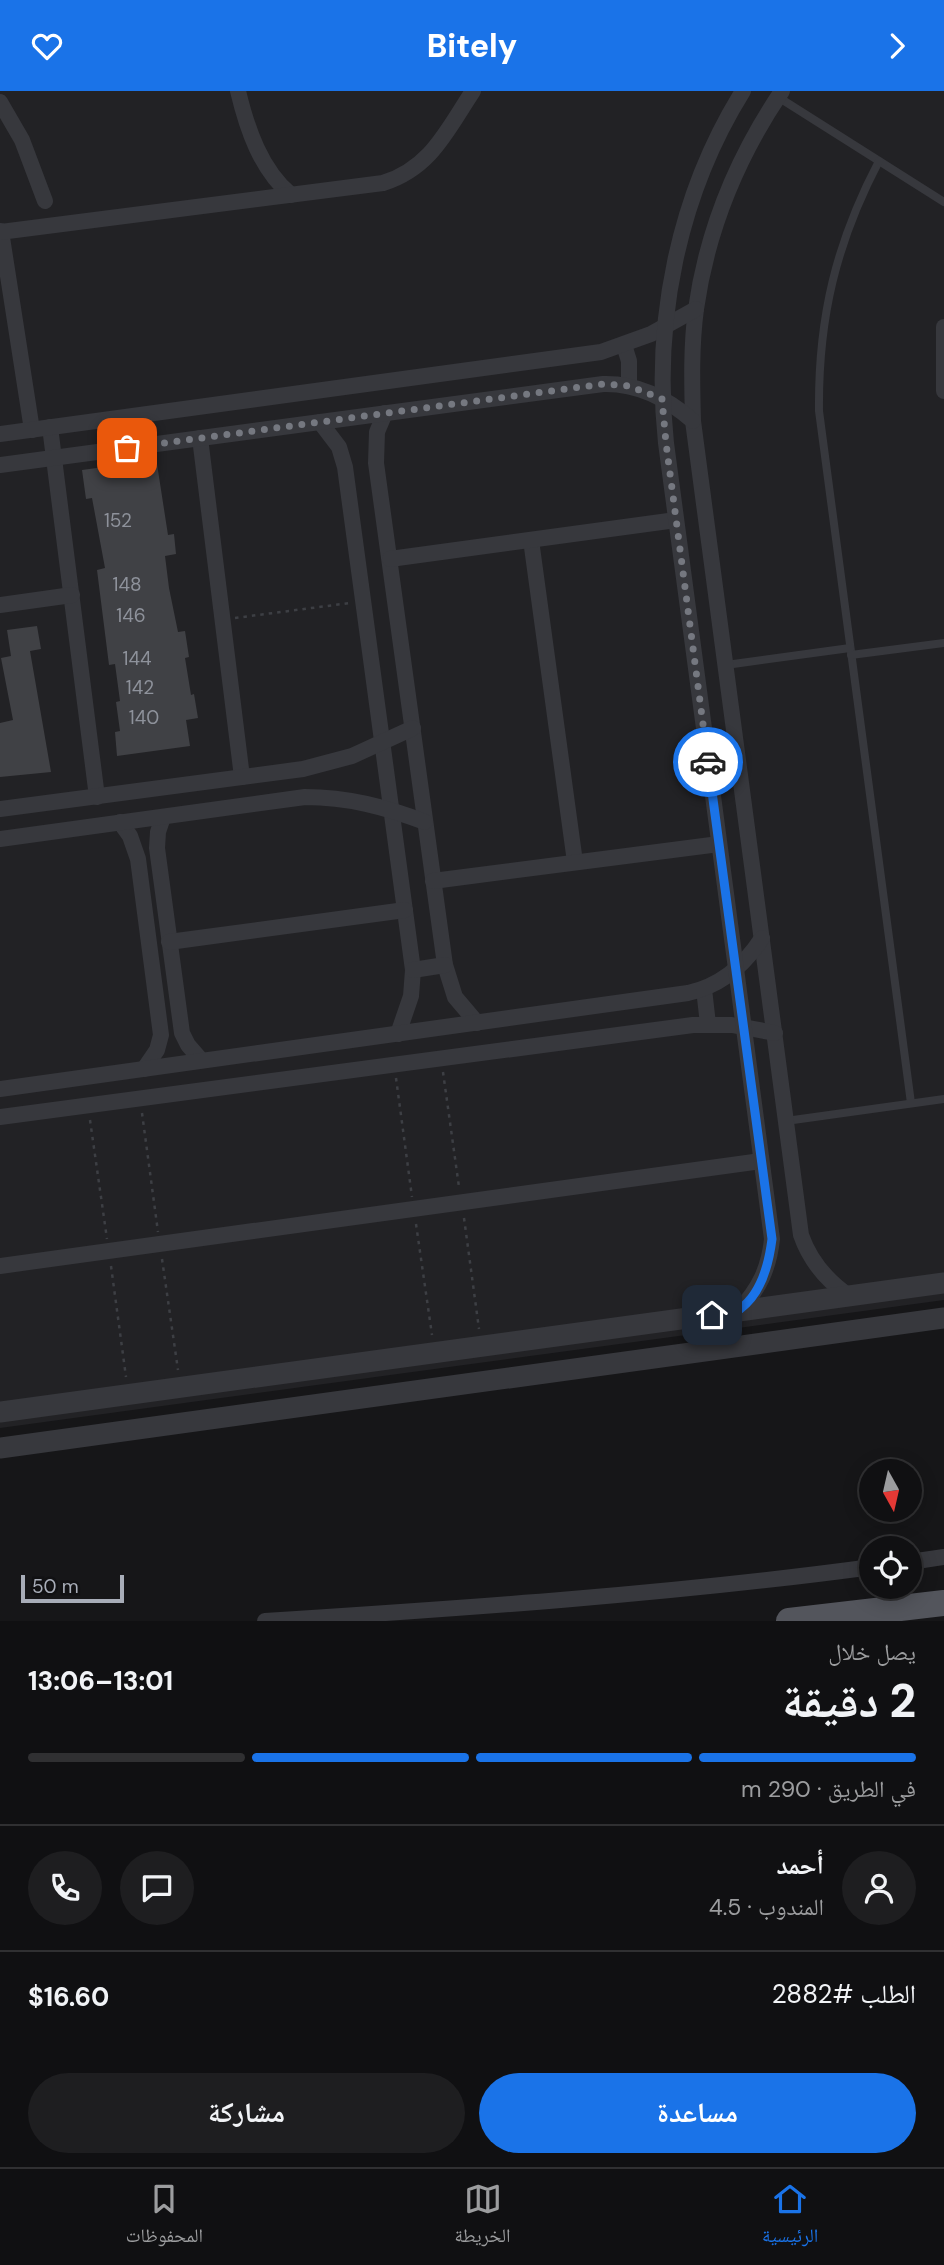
<!DOCTYPE html>
<html lang="ar">
<head>
<meta charset="utf-8">
<style>
	body { margin:0; font-family:"DM Sans","Noto Naskh Arabic",sans-serif; background:#1e1e20; color:#f1f3f6; direction:rtl; height:100vh; display:flex; flex-direction:column; font-size:26px; white-space:nowrap }
	* { box-sizing:border-box; margin:0 }
	p { font-size:23px; color:#9c9d9f }
	.icon { flex:none; width:38px; height:38px; fill:none; stroke:currentColor; stroke-width:2; stroke-linecap:round; stroke-linejoin:round }
	.map { position:relative; height:1530px; overflow:hidden; direction:ltr }
	.side { display:flex; flex-direction:column; background:#101012; flex:1 }
	.side>* { flex:none }
	.needle { width:46px; rotate:172deg }
	.controls { position:absolute; left:859px; top:1368px; display:grid; gap:14px }
	.controls a { display:grid; place-items:center; width:63px; height:63px; border-radius:50%; background:#101012; box-shadow:0 4px 18px #0003,0 0 0 2px #303032; font-size:35px }
	.scale { position:absolute; left:21px; bottom:18px; width:103px; box-sizing:border-box; padding-left:7px; border:4px solid #a8adb8; border-top:0; font-size:19px; line-height:24px; white-space:nowrap; color:#a8adb8; -webkit-text-stroke:5px #111113; paint-order:stroke }
	.pin { position:absolute; display:grid; place-items:center; width:60px; height:60px; color:#fff; margin:-30px; border-radius:14px; box-shadow:0 4px 10px #0006 }
	.courier { position:absolute; display:grid; place-items:center; width:70px; height:70px; margin:-35px; border:5px solid #1a73e8; border-radius:50%; background:#fff; color:#222; box-shadow:0 2px 9px #0007 }
	.head em { font-style:normal; font-weight:800 }
	.head div { display:flex; flex-direction:column-reverse }
	.head { display:flex; align-items:center; justify-content:space-between; height:119px; padding:0 28px }
	h1 { font-size:46px; font-weight:800; line-height:52px }
	.bar { display:grid; grid-template-columns:repeat(4,1fr); gap:10px 7px; align-content:center; height:84px; padding:0 28px }
	.bar i { height:9px; border-radius:5px; background:#303032 }
	.bar .on { background:#1a73e8 }
	.bar p { grid-column:span 4 }
	.line { display:flex; align-items:center; gap:18px; padding:0 28px; border-top:2px solid #303032 }
	.line div { flex:1 }
	.round { display:grid; place-items:center; flex:none; width:74px; height:74px; border-radius:37px; background:#1e1e20 }
	.primary-button { display:flex; gap:14px; margin-top:auto; padding:14px 28px }
	.primary-button a { flex:1; height:80px; border-radius:42px; background:#1a73e8; color:#fff; font-size:28px; font-weight:800; line-height:80px; text-align:center }
	.primary-button a+a { background:#1e1e20; color:#f1f3f6 }
	header { display:flex; justify-content:space-between; align-items:center; height:91px; padding:0 28px; background:#1a73e8; color:#fff; font-size:32px; font-weight:800 }
	.tab-bar { display:flex; justify-content:space-around; align-items:center; height:98px; border-top:2px solid #303032; background:#101012; font-size:19px; color:#9c9d9f }
	.tab-bar a { display:grid; justify-items:center; gap:4px }
	.tab-bar .on { color:#1a73e8 }
	.map>svg:first-child { display:block }
</style>
</head>
<body>
<header><svg class="icon" aria-label="forward" viewBox="0 0 24 24"><path d="M9 5l7 7-7 7"/></svg>Bitely<svg class="icon" aria-label="heart" viewBox="0 0 24 24"><path d="M12 20l-8-8c-3-5 5-10 8-4 3-6 11-1 8 4z"/></svg></header>
<div class="map">
<svg width="944" height="1530" viewBox="0 0 944 1530">
	<rect width="100%" height="100%" fill="#161618"/>
	<path fill="#222225" d="M0 0H944V1209L0 1337Z"/>
	<g fill="#404145">
		<path d="M157 373 168 444 174 443 176 463 165 465 169 497 178 541 185 540 189 566 185 567 191 604 194 603 198 627 186 629 190 655 117 665 115 641 120 640 116 611 120 610 115 573 109 574 97 479 105 477 92 407 86 408 82 379 111 375V381Z"/>
		<path d="M37 535 41 558 30 560 51 681 0 686V632L13 629 1 567 11 565 7 539Z"/>
	</g>
	<g fill="none" stroke-linecap="round" stroke-linejoin="round">
		<g stroke="#3d3f44" stroke-width="2.5" stroke-dasharray="3.5 5" stroke-linecap="butt">
			<path d="M235 527 350 512"/>
			<path d="M443 981 459 1096"/>
			<path d="M396 987 412 1106"/>
			<path d="M142 1022 158 1141"/>
			<path d="M90 1029 107 1148"/>
			<path d="M464 1127 479 1238"/>
			<path d="M416 1133 432 1244"/>
			<path d="M162 1168 178 1279"/>
			<path d="M111 1175 126 1286"/>
		</g>
		<g stroke="#37383d" stroke-width="8">
			<path d="M778 6 944 111"/>
			<path d="M879 70C836 152 818 227 819 320L911 1012"/>
			<path d="M851 564 944 552"/>
			<path d="M726 574 850 557"/>
			<path d="M786 1030 944 1008"/>
		</g>
		<g stroke="#37383d" stroke-width="16">
			<path d="M238 0C247 38 261 79 291 104"/>
			<path d="M782 0C738 65 707 140 696 218 691 255 692 293 693 330L801 1144C810 1170 826 1189 849 1205"/>
			<path d="M0 11 22 49 45 110"/>
			<path d="M1 140 32 339"/>
			<path d="M0 141 383 92C431 77 447 39 473 0"/>
			<path d="M944 236V300"/>
			<path d="M624 254 629 270V295"/>
			<path d="M385 322 377 341 376 372 445 874 455 906 477 932"/>
			<path d="M320 331 339 356 345 376 413 879 411 905 398 943"/>
			<path d="M50 336 97 706"/>
			<path d="M0 343 601 261 651 243 696 218"/>
			<path d="M200 347 242 686"/>
			<path d="M0 374 603 293C638 292 668 308 693 330"/>
			<path d="M531 449 575 771"/>
			<path d="M390 468 676 429"/>
			<path d="M0 514 72 504"/>
			<path d="M0 718 303 678 352 665 413 637"/>
			<path d="M163 726 158 741 157 757 182 942 188 954 201 969"/>
			<path d="M120 731 130 745 138 768 161 944 157 959 144 978"/>
			<path d="M0 748 305 706C348 706 385 716 425 731"/>
			<path d="M433 790 719 753"/>
			<path d="M169 851 405 819"/>
			<path d="M413 879 445 874"/>
			<path d="M704 898 708 933"/>
			<path d="M0 998 688 902C720 895 744 875 762 847"/>
			<path d="M0 1026 693 934H732L775 942"/>
			<path d="M0 1175 761 1070"/>
			<path d="M738 1220C759 1199 769 1177 772 1148L666 352C653 231 678 104 743 0"/>
			<path d="M910 1471 944 1466"/>
			<path d="M265 1530C468 1517 671 1503 872 1476"/>
		</g>
		<g stroke="#37383d" stroke-width="21">
			<path d="M0 1321 944 1192"/>
			<path d="M0 1357 944 1227"/>
		</g>
		<path stroke="#53555c" stroke-width="26" d="M789 1530 944 1512"/>
	</g>
	<g fill="none" stroke-linecap="round" stroke-linejoin="round">
		<path stroke="#757880" stroke-width="7" stroke-dasharray="0 12.6" d="M127 357 603 293 629 295 662 308 666 352 708 671"/>
		<path stroke="#1a73e8" stroke-width="9" d="M708 671 772 1148C769 1172 761 1203 740 1218 733 1223 720 1222 712 1224"/>
	</g>
	<g text-anchor="middle" dominant-baseline="central" stroke-width="5" stroke-linejoin="round" paint-order="stroke">
		<g font-size="19" fill="#8e929b">
			<text x="118" y="429">152</text>
			<text x="127" y="493">148</text>
			<text x="131" y="524">146</text>
			<text x="137" y="567">144</text>
			<text x="140" y="596">142</text>
			<text x="144" y="626">140</text>
		</g>
	</g>
</svg>
<div class="controls">
<a><svg class="needle" viewBox="-14 -14 28 28"><path d="M0-13l5 13h-10z" fill="#e53935"/><path d="M0 13l5-13h-10z" fill="#9c9d9f"/></svg></a>
<a><svg class="icon" aria-label="locate" viewBox="0 0 24 24"><circle cx="12" cy="12" r="6"/><path d="M12 2v4M12 18v4M2 12h4M18 12h4"/></svg></a>
</div>
<div class="scale">50 m</div>
<div class="pin" style="left:127px;top:357px;background:#ea580c"><svg class="icon" aria-label="bag" viewBox="0 0 24 24"><path d="M5 8h14l-1 12H6zM9 8a3 3 0 0 1 6 0"/></svg></div>
<div class="pin" style="left:712px;top:1224px;background:#1f2937"><svg class="icon" aria-label="home" viewBox="0 0 24 24"><path d="M3 11l9-7 9 7M6 9v11h12V9"/></svg></div>
<div class="courier" style="left:708px;top:671px"><svg class="icon" aria-label="car" viewBox="0 0 24 24"><path d="M5 17H2v-5l4-1 3-4h7l3 4 3 1v5h-3M9 17h6M6 11h13"/><circle cx="7" cy="17" r="2"/><circle cx="17" cy="17" r="2"/></svg></div>
</div>
<section class="side">
<div class="head"><div><h1>2 دقيقة</h1><p>يصل خلال</p></div><em>13:01–13:06</em></div>
<div class="bar"><i class="on"></i><i class="on"></i><i class="on"></i><i></i><p>في الطريق · 290 m</p></div>
<div class="line" style="height:126px"><a class="round"><svg class="icon" aria-label="person" viewBox="0 0 24 24"><circle cx="12" cy="8" r="4"/><path d="M4 21q1-7 8-7t8 7"/></svg></a><div><b>أحمد</b><p>المندوب · 4.5</p></div><a class="round"><svg class="icon" aria-label="chat" viewBox="0 0 24 24"><path d="M4 5h16v11H9l-5 4z"/></svg></a><a class="round"><svg class="icon" aria-label="phone" viewBox="0 0 24 24"><path d="M5 4h4l2 5-3 2q2 4 5 5l2-3 5 2v4C11 20 4 13 5 4z"/></svg></a></div>
<div class="line" style="height:91px"><div>الطلب #2882</div><b>$16.60</b></div>
<div class="primary-button"><a>مساعدة</a><a>مشاركة</a></div>
</section>
<nav class="tab-bar">
<a class="on"><svg class="icon" aria-label="home" viewBox="0 0 24 24"><path d="M3 11l9-7 9 7M6 9v11h12V9"/></svg>الرئيسية</a>
<a><svg class="icon" aria-label="map" viewBox="0 0 24 24"><path d="M3 6l6-2 6 2 6-2v14l-6 2-6-2-6 2zM9 4v14M15 6v14"/></svg>الخريطة</a>
<a><svg class="icon" aria-label="saved" viewBox="0 0 24 24"><path d="M7 4h10v16l-5-4-5 4z"/></svg>المحفوظات</a>
</nav>
</body>
</html>
